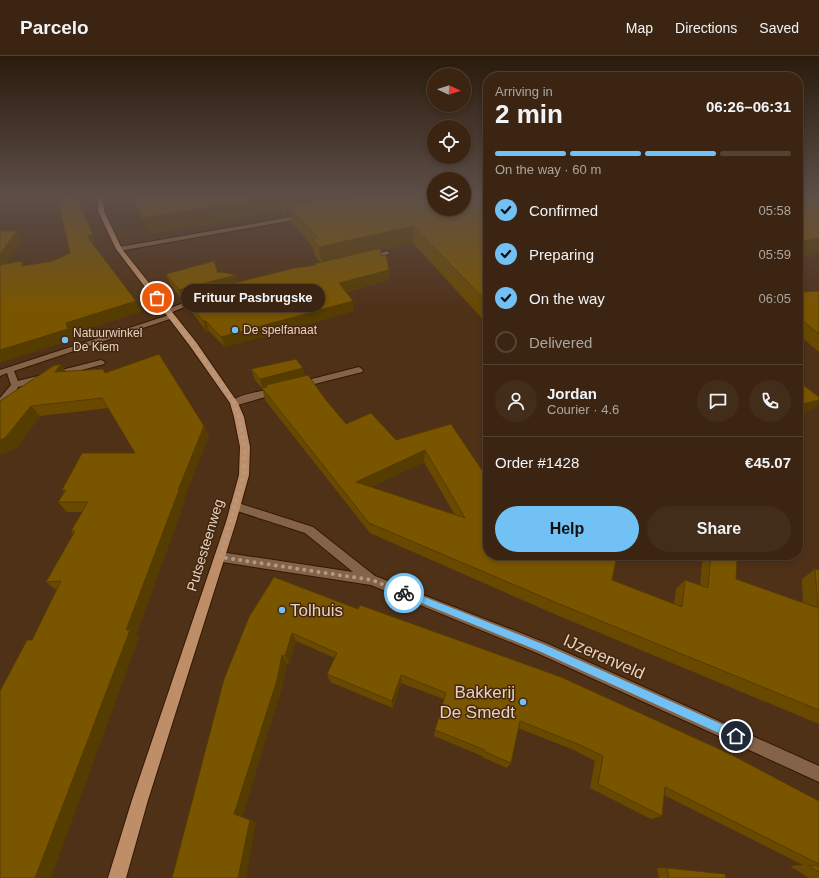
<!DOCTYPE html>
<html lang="en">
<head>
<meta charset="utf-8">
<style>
	body { margin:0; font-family:Helvetica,sans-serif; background:#422d1b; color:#f1f3f6; height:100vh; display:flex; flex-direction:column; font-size:15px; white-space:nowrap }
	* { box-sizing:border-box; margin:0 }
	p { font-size:13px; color:#aca59f }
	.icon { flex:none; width:22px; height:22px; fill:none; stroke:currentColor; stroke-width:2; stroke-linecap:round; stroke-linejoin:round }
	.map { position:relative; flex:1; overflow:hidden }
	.details { position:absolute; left:483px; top:16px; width:320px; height:488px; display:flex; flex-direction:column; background:#3b2512; border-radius:16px; box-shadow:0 2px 6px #0003,0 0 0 1px #544232 }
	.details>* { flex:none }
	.needle { width:26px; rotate:93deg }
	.tools { position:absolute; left:427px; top:12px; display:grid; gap:8px }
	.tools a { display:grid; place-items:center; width:44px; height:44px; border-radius:50%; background:#3b2512; box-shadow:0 2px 6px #0003,0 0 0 1px #544232; font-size:20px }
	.pin { position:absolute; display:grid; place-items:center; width:34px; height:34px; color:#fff; margin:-17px; border:2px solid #fff; border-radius:50%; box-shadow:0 1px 4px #0007 }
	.courier { position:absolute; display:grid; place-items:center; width:40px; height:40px; margin:-20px; border:3px solid #72c1f5; border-radius:50%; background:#fff; color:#222; box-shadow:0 1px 5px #0007 }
	.bubble { position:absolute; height:28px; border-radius:14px; background:#3b2512; box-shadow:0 2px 6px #0003,0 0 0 1px #544232; font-size:13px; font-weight:700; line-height:28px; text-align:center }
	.headline em { font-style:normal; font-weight:700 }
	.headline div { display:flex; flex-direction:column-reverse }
	.headline { display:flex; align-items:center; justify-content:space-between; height:68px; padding:0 12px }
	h1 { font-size:26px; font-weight:700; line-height:30px }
	.bar { display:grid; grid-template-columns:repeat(4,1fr); gap:6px 4px; align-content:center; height:48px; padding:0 12px }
	.bar i { height:5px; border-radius:3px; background:#544232 }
	.bar .active { background:#72c1f5 }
	.bar p { grid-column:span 4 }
	.line { display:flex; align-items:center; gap:10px; padding:0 12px; border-top:1px solid #544232 }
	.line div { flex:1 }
	.round { display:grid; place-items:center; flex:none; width:42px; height:42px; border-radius:21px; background:#422d1b }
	ol { padding:0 12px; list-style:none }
	li { display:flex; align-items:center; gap:12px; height:44px }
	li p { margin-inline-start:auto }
	li .icon { padding:4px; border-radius:50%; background:#72c1f5; color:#111; stroke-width:4 }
	li:last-child { color:#aca59f }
	li i { width:22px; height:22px; border:2px solid #544232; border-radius:50% }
	.action { display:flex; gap:8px; margin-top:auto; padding:8px 12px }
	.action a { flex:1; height:46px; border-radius:24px; background:#72c1f5; color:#111; font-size:16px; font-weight:700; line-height:46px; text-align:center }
	.action a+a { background:#422d1b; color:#f1f3f6 }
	header { display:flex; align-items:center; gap:24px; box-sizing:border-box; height:56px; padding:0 20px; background:#3b2512; border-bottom:1px solid #544232 }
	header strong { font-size:19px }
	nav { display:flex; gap:22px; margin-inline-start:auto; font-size:14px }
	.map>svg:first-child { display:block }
</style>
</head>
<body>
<header>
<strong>Parcelo</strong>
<nav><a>Map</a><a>Directions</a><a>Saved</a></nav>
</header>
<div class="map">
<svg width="819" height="822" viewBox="0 0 819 822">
	<rect width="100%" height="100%" fill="#4f3118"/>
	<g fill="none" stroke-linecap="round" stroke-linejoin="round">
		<g stroke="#341800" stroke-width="2">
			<g id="minor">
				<path d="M303 159 306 161 305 162 119 195 116 193 119 191Z"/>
				<path d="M387 195 389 196V198L369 203 366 201Z"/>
				<path d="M199 241 201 242V244L170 257H164L163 255Z"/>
				<path d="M169 259H172L176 261 14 315 18 325 101 304 105 306 104 308 18 331C15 338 8 348 0 350V342L11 329 7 317 0 320V314Z"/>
				<path d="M359 311 363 314 362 316 299 332 295 329 296 327Z"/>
				<path d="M276 332 280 335 279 337 234 350 230 347C237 338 264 335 276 332Z"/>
				<path d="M235 446 313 471 375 520 546 587 819 710V726L537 597 371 529 216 505 214 501 216 497 220 496 353 516 305 477 231 453 230 450 231 447Z"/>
			</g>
		</g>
		<g stroke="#341800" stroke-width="2">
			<path id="major" d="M98 139H103L104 155 122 193 196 286 238 347 244 361 250 391 249 419 236 466 148 744 126 822H108L132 744 226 466 239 419 240 391 234 361 230 347 190 290 116 193 98 155Z"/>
		</g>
		<use href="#minor" fill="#856349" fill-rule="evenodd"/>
		<use href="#major" fill="#be8e69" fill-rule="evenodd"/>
	</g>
	<g fill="#694900" fill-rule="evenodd">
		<path d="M132 139H488V269L413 187 381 194 382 200 389 214V224L346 236 354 255 225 291 209 275 207 276 188 251 185 244 183 245 170 228 166 218 218 217 238 226 315 209 314 208 320 206 315 200 313 191 291 166 290 160 286 161 282 156 149 178Z"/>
		<path d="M819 235V296L798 278V236Z"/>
		<path d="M303 312 304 320 346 368 396 384 451 368 488 499 612 524 674 548 676 533 685 524 700 529 702 506 708 499H721L736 523 803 547 802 523 815 513 819 514V668L552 557 370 477 265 344 262 332 255 324 251 313ZM424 406 455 459 370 431Z"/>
		<path d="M66 316 105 317 204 370 209 380 184 442 185 444 136 579 139 582 32 584 56 534 46 526 73 478 71 475 82 456H67L58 446 64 436 62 434 135 397 109 352 40 360 15 393 0 345Z"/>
		<path d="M249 561 819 745V822H809L790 810 803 809 664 739 662 760 651 763 590 732 595 705 574 694 518 672 511 707 507 712 482 701V700L434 680 435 674 444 643 401 627 393 652 330 626 327 618 335 602 296 585 289 608 287 607 282 631 242 761 256 767 172 822Z"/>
		<path d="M657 812H667L726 822H659Z"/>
	</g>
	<g fill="#553c00">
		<path d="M80 139H85V158L97 188 92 190 87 180 80 149Z"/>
		<path d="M319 139H391L288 150 290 160 286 161 283 145Z"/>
		<path d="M279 141 282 156 149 178 142 162Z"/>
		<path d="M413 170V187L322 209 319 191Z"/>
		<path d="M17 175 22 185 0 217V198Z"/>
		<path d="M819 182V196L798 201V186Z"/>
		<path d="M22 205 28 215 22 210Z"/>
		<path d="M389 214V224L340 237 339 227Z"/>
		<path d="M236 219 239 229 184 241 185 244 183 245 179 234Z"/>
		<path d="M136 245 141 256 72 278 75 283 0 307V294L66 267Z"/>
		<path d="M353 245 354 255 225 291 221 281Z"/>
		<path d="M203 265H206L209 275 207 276Z"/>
		<path d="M61 308 68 319 55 316Z"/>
		<path d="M303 312 305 323 267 331 266 329 267 333 263 334 260 323Z"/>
		<path d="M819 344V347L812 354 798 358V349Z"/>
		<path d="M31 350 40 360 15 393 0 399V384Z"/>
		<path d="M204 370 209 380 184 442 185 444 136 579 139 582 51 822H35L178 434Z"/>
		<path d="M425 394 424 406 357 438 356 426Z"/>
		<path d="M292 577 296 585 289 608 285 600Z"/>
		<path d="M282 599 287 607 282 631 242 761 234 758Z"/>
		<path d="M401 619V627L393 652 392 645Z"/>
		<path d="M250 764 256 767 246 822H238Z"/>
	</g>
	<g fill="#7a5500" stroke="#553c00" fill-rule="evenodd">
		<path d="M55 139H80V149L93 179 87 180 136 245 66 267 68 273 0 294V209L22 205V210L52 205 70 197 60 154Z"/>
		<path d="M132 139H319L283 145 279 141 142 162Z"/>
		<path d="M352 139H434V153H464V139H488V247L413 170 319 191 312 183 318 182 288 150Z"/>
		<path d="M798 139H819V182L798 186Z"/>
		<path d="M0 175H17L0 198Z"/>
		<path d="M380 192 382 200 386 199 389 214 339 227 353 245 221 281 206 265H203L184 241 222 230 294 212 316 209 314 208Z"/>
		<path d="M214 205 218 217 221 216 236 219 179 234 166 218Z"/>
		<path d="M819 235V278L798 261V236Z"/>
		<path d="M159 298 204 370 178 434H179L126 574H130L35 822H0V635L27 584H32L61 525 46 526 75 475H71L88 446H58L66 434H62L82 397H135L102 342 31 350 5 382 0 384V345L53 310 61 308 55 316 103 313 105 317Z"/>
		<path d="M296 303 303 312 260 323 251 313Z"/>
		<path d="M308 319 326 344 346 368 371 357 396 384 451 368 488 423V499H617L612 524 682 551 685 524 708 532 711 499H721L737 504 736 523 818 552 815 513 819 514V654L557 547 369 467 262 332 267 331 266 329ZM425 394 465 462 356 426Z"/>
		<path d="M798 325 819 341V344L798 349Z"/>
		<path d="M274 521 358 553 360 549 561 621 730 698 819 745V808L665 731 662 760 598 728 603 700 580 689 520 665 511 707 485 696V694L435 674 446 637 401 619 392 645 327 618 337 597 292 577 285 600 282 599 277 624 234 758 250 764 238 822H172L224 623 249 561Z"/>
		<path d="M808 809 819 810V816Z"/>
		<path d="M667 812 725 818 726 822H669Z"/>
	</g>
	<linearGradient id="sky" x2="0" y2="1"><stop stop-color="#2b1b0d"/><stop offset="0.55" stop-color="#5d4e48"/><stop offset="1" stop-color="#5d4e48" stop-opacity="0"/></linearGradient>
	<rect width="819" height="254" fill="url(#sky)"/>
	<path fill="#72c1f5" d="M404 533 545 589 739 676 741 680 739 683 736 685 732 683 539 595 402 539V534Z"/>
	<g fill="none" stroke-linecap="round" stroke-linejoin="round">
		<path stroke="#b19a88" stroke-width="4" stroke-dasharray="0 7.2" d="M157 242 193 288 234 347 239 361 245 391 244 419 220 501 372 524 404 537"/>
	</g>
	<g fill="#72c1f5" stroke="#44270d" stroke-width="1.5">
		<circle cx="235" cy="274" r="4"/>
		<circle cx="65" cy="284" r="4"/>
		<circle cx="282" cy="554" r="4"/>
		<circle cx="523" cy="646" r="4"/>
	</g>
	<g text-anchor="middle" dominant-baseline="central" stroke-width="3" stroke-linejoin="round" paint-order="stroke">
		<g font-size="12" fill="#e6d2c4" stroke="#44270d" text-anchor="start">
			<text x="243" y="274">De spelfanaat</text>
			<text x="73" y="277">Natuurwinkel<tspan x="73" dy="14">De Kiem</tspan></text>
		</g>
		<g font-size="14" fill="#e6d2c4" stroke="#44270d">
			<text transform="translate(205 489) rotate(-73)">Putsesteenweg</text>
		</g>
		<g font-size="17" fill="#e6d2c4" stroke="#44270d" text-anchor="start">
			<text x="290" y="554">Tolhuis</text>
			<text x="515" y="636" text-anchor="end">Bakkerij<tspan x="515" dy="20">De Smedt</tspan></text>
		</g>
		<g font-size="17" fill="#e6d2c4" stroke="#44270d">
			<text transform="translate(604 601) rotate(24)">IJzerenveld</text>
		</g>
	</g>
</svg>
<div class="tools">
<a><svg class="needle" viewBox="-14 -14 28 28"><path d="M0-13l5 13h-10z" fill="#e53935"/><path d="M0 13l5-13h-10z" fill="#aca59f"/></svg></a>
<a><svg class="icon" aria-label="locate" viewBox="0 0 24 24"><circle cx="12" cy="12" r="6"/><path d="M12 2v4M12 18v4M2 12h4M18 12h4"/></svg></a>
<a><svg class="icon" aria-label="layers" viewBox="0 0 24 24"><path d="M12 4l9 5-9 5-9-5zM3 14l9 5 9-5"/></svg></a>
</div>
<div class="pin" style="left:157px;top:242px;background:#ea580c"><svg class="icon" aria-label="bag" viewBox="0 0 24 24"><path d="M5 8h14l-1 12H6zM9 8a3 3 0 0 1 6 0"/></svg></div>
<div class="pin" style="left:736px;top:680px;background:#1f2937"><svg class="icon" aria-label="home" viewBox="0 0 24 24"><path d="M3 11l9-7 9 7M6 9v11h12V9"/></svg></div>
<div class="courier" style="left:404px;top:537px"><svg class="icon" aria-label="bike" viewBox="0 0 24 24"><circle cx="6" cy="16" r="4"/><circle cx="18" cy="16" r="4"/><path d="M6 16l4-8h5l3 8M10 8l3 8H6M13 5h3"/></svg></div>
<div class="bubble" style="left:181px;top:228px;width:144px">Frituur Pasbrugske</div>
<section class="details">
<div class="headline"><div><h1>2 min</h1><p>Arriving in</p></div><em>06:26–06:31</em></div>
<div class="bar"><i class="active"></i><i class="active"></i><i class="active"></i><i></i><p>On the way · 60 m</p></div>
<ol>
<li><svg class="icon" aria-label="check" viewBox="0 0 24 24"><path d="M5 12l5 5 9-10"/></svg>Confirmed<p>05:58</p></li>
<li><svg class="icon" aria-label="check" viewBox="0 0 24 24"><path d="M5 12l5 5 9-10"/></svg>Preparing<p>05:59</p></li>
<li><svg class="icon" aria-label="check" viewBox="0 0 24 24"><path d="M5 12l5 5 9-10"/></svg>On the way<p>06:05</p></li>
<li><i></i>Delivered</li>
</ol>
<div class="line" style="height:72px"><a class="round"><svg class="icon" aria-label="person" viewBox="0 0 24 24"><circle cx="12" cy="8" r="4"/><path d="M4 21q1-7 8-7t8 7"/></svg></a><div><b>Jordan</b><p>Courier · 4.6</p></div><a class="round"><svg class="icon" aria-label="chat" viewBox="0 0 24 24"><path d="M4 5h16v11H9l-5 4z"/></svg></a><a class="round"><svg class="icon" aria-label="phone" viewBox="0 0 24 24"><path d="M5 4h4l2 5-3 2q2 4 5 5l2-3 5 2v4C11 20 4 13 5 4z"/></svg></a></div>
<div class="line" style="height:52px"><div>Order #1428</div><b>€45.07</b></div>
<div class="action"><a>Help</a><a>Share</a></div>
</section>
</div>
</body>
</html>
